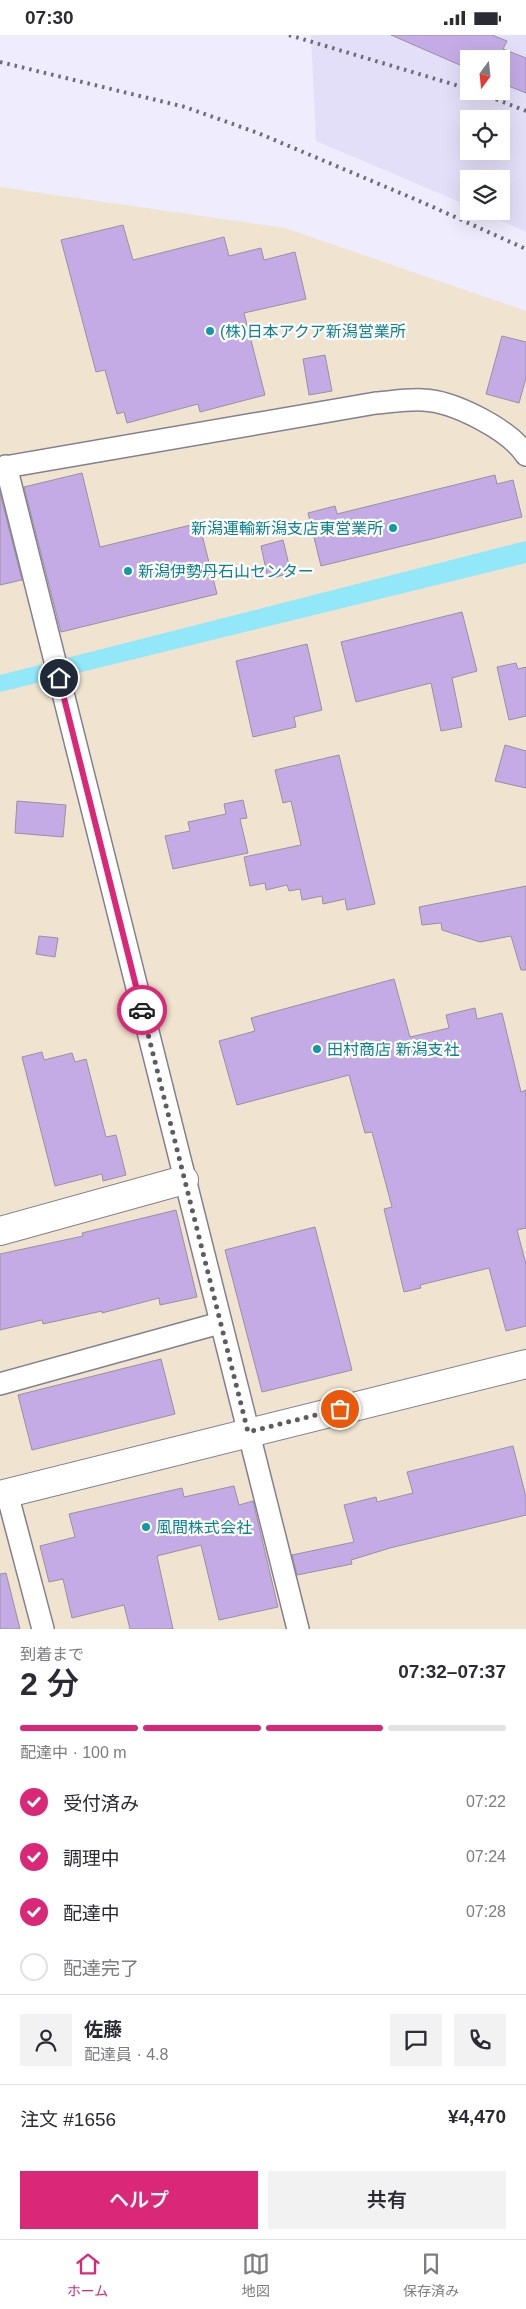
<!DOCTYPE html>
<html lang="ja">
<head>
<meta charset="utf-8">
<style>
	body { margin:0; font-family:Helvetica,"Noto Sans JP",sans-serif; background:#f2f2f3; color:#2b2b33; height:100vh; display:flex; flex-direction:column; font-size:19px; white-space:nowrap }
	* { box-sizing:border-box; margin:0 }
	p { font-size:16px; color:#7c7c81 }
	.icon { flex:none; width:28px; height:28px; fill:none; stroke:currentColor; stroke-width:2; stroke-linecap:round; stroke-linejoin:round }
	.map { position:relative; height:1594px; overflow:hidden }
	.side { display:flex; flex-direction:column; background:#fff; flex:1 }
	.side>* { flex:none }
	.needle { width:32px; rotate:195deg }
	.buttons { position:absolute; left:460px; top:15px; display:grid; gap:10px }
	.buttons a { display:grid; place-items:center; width:50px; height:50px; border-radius:0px; background:#fff; box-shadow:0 5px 20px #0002; font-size:25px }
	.pin { position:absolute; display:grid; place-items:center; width:42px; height:42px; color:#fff; margin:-21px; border:2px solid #fff; border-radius:50%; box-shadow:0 1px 5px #0007 }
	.courier { position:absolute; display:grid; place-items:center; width:50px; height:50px; margin:-25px; border:4px solid #db2777; border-radius:50%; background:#fff; color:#222; box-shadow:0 1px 6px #0007 }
	.summary em { font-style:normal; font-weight:600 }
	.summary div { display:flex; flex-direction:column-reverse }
	.summary { display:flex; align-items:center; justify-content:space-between; height:85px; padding:0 20px }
	h1 { font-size:32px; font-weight:600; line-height:38px }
	.bar { display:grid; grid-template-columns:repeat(4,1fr); gap:8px 5px; align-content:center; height:60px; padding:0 20px }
	.bar i { height:6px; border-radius:4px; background:#e1e1e2 }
	.bar .selected { background:#db2777 }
	.bar p { grid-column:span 4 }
	.line { display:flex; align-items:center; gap:12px; padding:0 20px; border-top:1px solid #e1e1e2 }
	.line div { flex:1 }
	.round { display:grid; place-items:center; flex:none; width:52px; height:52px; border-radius:0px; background:#f2f2f3 }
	ol { padding:0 20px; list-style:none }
	li { display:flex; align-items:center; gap:15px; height:55px }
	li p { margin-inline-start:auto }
	li .icon { padding:5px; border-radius:50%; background:#db2777; color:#fff; stroke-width:4 }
	li:last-child { color:#7c7c81 }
	li i { width:28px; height:28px; border:2px solid #e1e1e2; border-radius:50% }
	.button { display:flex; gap:10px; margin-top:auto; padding:10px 20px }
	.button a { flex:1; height:58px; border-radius:0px; background:#db2777; color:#fff; font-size:20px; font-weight:600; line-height:58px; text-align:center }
	.button a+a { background:#f2f2f3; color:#2b2b33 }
	.status { display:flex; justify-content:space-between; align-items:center; height:35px; padding:0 25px; background:#fff; direction:ltr }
	.status svg { height:14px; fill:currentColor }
	.tabs { display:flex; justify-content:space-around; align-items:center; height:70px; border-top:1px solid #e1e1e2; background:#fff; font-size:14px; color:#7c7c81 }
	.tabs a { display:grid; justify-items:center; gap:2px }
	.tabs .selected { color:#db2777 }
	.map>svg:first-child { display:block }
</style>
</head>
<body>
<div class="status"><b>07:30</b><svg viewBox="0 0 49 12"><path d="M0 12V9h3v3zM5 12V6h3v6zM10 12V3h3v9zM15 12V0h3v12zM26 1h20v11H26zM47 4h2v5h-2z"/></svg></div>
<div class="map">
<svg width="526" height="1594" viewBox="0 0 526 1594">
	<rect width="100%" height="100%" fill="#efecfe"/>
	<path fill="#e4dff9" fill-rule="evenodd" d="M311 0H526V197L480 176H501V144H469V171L316 106ZM469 24H501V56H469ZM469 84H501V116H469Z"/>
	<path fill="#f0e3cf" d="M0 152 285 193 526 276V1594H0Z"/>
	<path fill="#92e7f8" d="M526 506V528L0 657V640Z"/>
	<g fill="#c4abe6" stroke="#9791a1">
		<path d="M391 0H492L507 6 503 14 526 23V58L501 48V24H469V34Z"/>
		<path d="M123 190 133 225 224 202 229 221 261 213 264 225 295 217 306 264 244 278 265 360 200 377 198 369 127 388 124 377 117 379 105 335 96 337 61 205Z"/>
		<path d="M502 301 526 307V343L519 368 486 359Z"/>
		<path d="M325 320 332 356 309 360 303 324Z"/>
		<path d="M82 438 100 512 199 488 217 559 61 597 24 452Z"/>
		<path d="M495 440 497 449 513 445 522 482 321 531 308 478 335 471 337 479Z"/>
		<path d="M0 458 22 545 0 550Z"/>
		<path d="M283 505 291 538 268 544 261 511Z"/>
		<path d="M462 577 477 636 452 643 462 692 441 696 431 648 356 667 341 607Z"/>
		<path d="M307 609 322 675 294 682 296 692 253 702 236 626Z"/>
		<path d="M516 628 518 634 526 632V681L509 685 497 632Z"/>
		<path d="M505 710 526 716V753L495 746Z"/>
		<path d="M339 720 375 869 347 875 345 864 323 869 322 861 302 865 300 854 289 856 287 850 266 855 265 848 250 851 244 822 301 810 291 766 283 768 275 735Z"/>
		<path d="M243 765 247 783 240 784 248 818 173 834 165 801 190 796 188 787 226 779 224 769Z"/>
		<path d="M17 766 66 770 63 802 15 798Z"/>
		<path d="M526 851V935H521L511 901 480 907 442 895 441 888 422 890 419 872Z"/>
		<path d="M39 901 58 903 55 922 36 919Z"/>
		<path d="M394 944 410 1002 449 993 446 980 475 973 477 984 502 978 521 1057 526 1055V1193L517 1195 526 1229V1291L506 1296 489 1233 420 1250 421 1253 404 1257 384 1174 392 1172 372 1097 365 1098 349 1040 237 1070 219 1006 255 996 251 983Z"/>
		<path d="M42 1017 44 1025 72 1018 75 1027 86 1024 106 1102 116 1100 126 1140 103 1146 102 1139 55 1151 22 1022Z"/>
		<path d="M176 1175 197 1262 160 1270 159 1263 102 1278V1276L43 1289 42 1285 0 1295V1219L83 1201 82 1198Z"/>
		<path d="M315 1192 352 1335 262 1357 225 1215Z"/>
		<path d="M161 1324 175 1379 32 1415 18 1360Z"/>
		<path d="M513 1411 526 1462V1480L390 1513 351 1525 352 1529 297 1540 292 1520 354 1507 344 1470 376 1462 377 1467 413 1458 407 1437Z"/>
		<path d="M234 1451 239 1470 253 1466 278 1572 219 1585 201 1510 157 1521 173 1594H130L124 1570 72 1583 63 1544 49 1547 40 1511 75 1502 69 1479 182 1453 184 1462Z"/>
		<path d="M6 1538 20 1594H0V1539Z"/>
	</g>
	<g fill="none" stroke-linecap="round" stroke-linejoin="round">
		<g stroke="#838090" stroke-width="24">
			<g id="street">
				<path d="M6 431 298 1594"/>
				<path d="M0 433 376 368C391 367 407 364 423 365 453 366 509 394 526 420"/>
				<path d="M0 1349 220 1288"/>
				<path d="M7 1458 43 1594"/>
			</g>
		</g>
		<g stroke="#838090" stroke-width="30">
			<g id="secondary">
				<path d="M0 1196 184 1145"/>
				<path d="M0 1460 526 1329"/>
			</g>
		</g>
		<use href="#street" stroke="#fff" stroke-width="21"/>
		<use href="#secondary" stroke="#fff" stroke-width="28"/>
		<g stroke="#6e6c77" stroke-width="4" stroke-dasharray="2.5 5" stroke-linecap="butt">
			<path d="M289 0 469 54"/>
			<path d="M0 27 185 72 258 98 424 168 526 214"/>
			<path d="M475 56 526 76"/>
		</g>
	</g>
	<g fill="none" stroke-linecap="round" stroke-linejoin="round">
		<path stroke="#5d5b65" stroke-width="5" stroke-dasharray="0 9" d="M142 975 248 1397 340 1374"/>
		<path stroke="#db2777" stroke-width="6" d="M59 643 142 975"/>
	</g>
	<g fill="#0f9aa8" stroke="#fff" stroke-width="2">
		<circle cx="210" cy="296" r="5"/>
		<circle cx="393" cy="493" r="5"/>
		<circle cx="128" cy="536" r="5"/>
		<circle cx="317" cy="1014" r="5"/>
		<circle cx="146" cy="1492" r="5"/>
	</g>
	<g text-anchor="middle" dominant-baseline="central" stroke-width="4.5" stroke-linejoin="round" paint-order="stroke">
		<g font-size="16" fill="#0d838f" stroke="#fff" text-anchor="start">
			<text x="220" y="296">(株)日本アクア新潟営業所</text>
			<text x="383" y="493" text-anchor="end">新潟運輸新潟支店東営業所</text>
			<text x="138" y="536">新潟伊勢丹石山センター</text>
			<text x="327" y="1014">田村商店 新潟支社</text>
			<text x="156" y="1492">風間株式会社</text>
		</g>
	</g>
</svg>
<div class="buttons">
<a><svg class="needle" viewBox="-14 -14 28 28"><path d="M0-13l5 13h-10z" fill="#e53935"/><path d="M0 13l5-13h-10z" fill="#7c7c81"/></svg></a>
<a><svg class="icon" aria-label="locate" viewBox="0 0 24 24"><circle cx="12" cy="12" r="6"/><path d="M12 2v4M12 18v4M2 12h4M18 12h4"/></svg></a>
<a><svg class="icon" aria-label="layers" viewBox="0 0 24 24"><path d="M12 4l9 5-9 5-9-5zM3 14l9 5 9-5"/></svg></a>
</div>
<div class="pin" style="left:340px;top:1374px;background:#ea580c"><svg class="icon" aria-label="bag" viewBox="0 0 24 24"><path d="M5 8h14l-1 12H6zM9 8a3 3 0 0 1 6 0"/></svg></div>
<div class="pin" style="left:59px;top:643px;background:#1f2937"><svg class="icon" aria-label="home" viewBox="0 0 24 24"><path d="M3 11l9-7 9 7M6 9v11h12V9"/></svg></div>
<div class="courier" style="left:142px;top:975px"><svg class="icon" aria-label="car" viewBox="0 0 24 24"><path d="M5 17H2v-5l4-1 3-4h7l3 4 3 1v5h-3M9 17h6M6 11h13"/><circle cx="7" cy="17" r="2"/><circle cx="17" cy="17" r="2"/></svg></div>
</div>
<section class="side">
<div class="summary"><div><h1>2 分</h1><p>到着まで</p></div><em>07:32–07:37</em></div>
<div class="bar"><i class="selected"></i><i class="selected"></i><i class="selected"></i><i></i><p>配達中 · 100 m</p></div>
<ol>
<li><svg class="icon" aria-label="check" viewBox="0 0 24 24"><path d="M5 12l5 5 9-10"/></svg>受付済み<p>07:22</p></li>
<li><svg class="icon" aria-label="check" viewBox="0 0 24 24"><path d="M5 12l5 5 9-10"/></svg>調理中<p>07:24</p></li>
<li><svg class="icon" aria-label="check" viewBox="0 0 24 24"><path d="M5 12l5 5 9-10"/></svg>配達中<p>07:28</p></li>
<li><i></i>配達完了</li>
</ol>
<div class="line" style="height:90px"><a class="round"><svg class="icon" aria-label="person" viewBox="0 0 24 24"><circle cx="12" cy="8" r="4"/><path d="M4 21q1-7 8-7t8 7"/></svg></a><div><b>佐藤</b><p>配達員 · 4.8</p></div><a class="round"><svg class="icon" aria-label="chat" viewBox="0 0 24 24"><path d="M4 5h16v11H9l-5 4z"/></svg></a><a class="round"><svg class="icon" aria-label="phone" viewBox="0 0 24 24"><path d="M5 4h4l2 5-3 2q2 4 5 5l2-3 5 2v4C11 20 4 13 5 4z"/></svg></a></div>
<div class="line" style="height:65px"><div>注文 #1656</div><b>¥4,470</b></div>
<div class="button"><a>ヘルプ</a><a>共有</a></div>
</section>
<nav class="tabs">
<a class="selected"><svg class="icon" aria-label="home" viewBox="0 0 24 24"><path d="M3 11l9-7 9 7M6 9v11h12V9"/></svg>ホーム</a>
<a><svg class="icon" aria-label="map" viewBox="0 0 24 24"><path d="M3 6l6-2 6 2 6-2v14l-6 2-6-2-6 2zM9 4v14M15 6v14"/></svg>地図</a>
<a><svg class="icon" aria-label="saved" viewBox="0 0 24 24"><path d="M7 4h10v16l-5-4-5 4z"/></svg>保存済み</a>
</nav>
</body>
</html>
